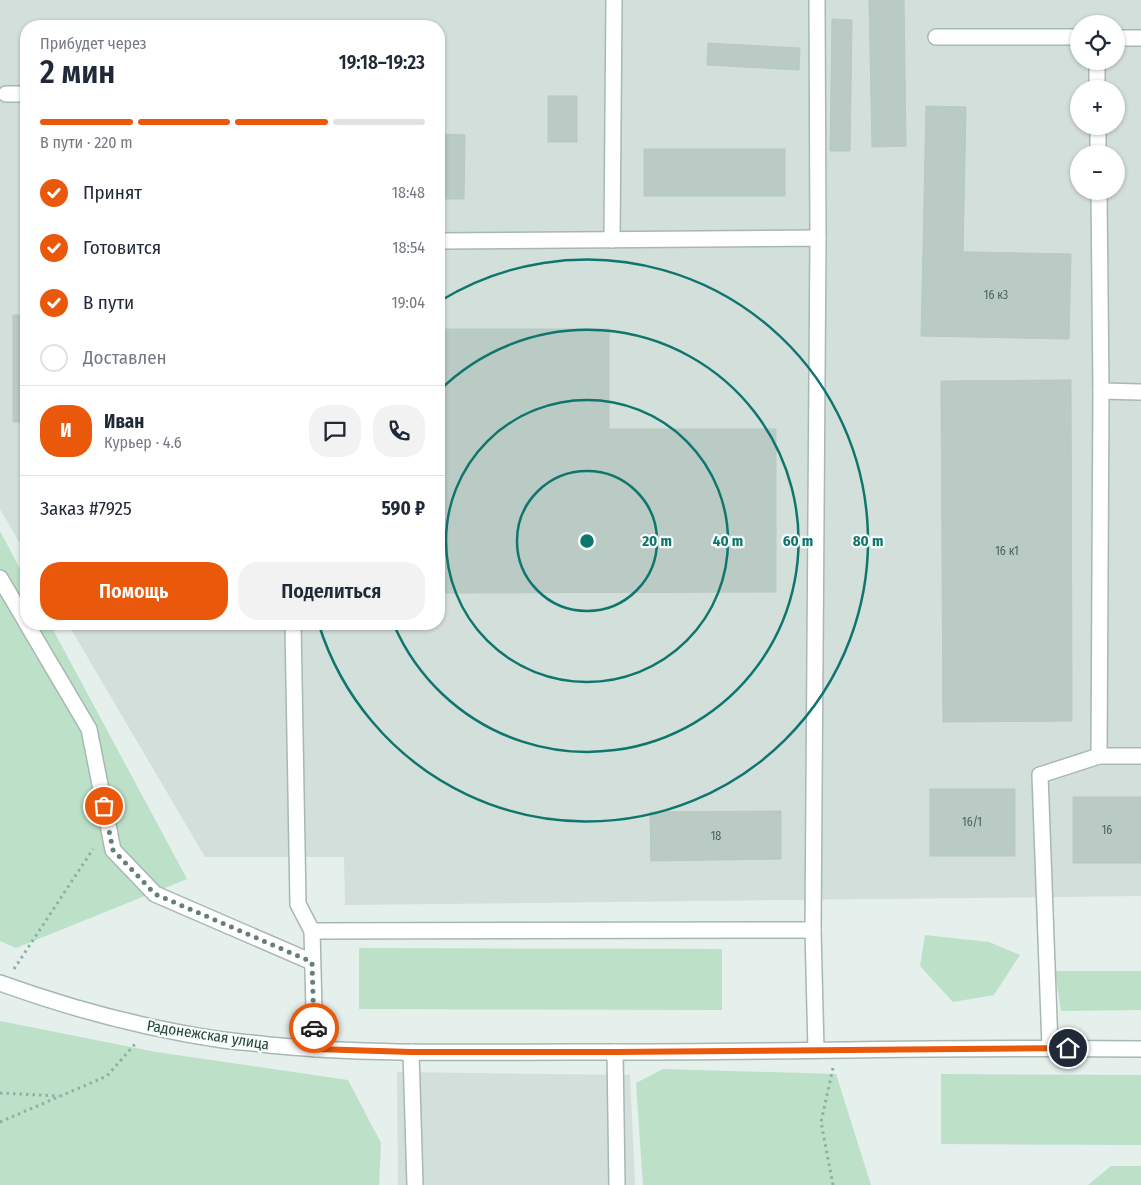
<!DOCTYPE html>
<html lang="ru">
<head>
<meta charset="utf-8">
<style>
	body { margin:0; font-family:"Fira Sans Condensed",sans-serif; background:#f2f2f3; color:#1f2937; height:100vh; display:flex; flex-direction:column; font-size:19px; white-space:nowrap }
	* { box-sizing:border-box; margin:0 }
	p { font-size:16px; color:#747a83 }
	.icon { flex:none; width:28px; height:28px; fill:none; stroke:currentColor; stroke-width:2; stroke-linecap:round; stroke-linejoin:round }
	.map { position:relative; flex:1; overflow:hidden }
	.details { position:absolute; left:20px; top:20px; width:425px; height:610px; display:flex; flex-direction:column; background:#fff; border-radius:20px; box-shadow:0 1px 4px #0004 }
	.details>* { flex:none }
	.fabs { position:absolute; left:1070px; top:15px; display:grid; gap:10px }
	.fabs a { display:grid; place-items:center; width:55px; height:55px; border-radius:50%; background:#fff; box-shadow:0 1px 4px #0004; font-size:25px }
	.pin { position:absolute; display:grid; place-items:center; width:42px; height:42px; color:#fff; margin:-21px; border:2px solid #fff; border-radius:50%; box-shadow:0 1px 5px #0007 }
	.courier { position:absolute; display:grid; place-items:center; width:50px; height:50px; margin:-25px; border:4px solid #ea580c; border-radius:50%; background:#fff; color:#222; box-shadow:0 1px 6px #0007 }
	.summary em { font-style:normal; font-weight:600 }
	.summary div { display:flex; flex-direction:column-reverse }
	.summary { display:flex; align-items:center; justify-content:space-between; height:85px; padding:0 20px }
	h1 { font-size:32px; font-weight:600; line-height:38px }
	.bar { display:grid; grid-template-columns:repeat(4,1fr); gap:8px 5px; align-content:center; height:60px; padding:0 20px }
	.bar i { height:6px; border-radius:4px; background:#e0e1e3 }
	.bar .current { background:#ea580c }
	.bar p { grid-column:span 4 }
	.line { display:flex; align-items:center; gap:12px; padding:0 20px; border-top:1px solid #e0e1e3 }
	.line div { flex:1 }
	.round { display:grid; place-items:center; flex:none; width:52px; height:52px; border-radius:20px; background:#f2f2f3 }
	ol { padding:0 20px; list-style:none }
	li { display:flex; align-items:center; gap:15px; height:55px }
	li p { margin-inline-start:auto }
	li .icon { padding:5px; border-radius:50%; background:#ea580c; color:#fff; stroke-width:4 }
	li:last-child { color:#747a83 }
	li i { width:28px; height:28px; border:2px solid #e0e1e3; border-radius:50% }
	.button { display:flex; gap:10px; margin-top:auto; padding:10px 20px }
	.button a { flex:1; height:58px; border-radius:20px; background:#ea580c; color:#fff; font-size:20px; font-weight:600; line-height:58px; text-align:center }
	.button a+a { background:#f2f2f3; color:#1f2937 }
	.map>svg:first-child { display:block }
</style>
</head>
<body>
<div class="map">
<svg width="1141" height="1185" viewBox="0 0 1141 1185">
	<rect width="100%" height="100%" fill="#e5efeb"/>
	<g fill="#d3dfda" fill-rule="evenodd">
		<path d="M0 0H1141V896L345 905 344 857H205L68 624H439V26H26V554L0 509ZM1079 24H1116V61H1079ZM1079 89H1116V126H1079ZM1079 154H1116V191H1079Z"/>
		<path d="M397 1072 630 1075 635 1185H398Z"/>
	</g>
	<g fill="#bde1c8">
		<path d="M0 531 26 580V624H50L187 879 16 948 0 941Z"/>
		<path d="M925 935 989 942 1020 955 994 995 953 1002 920 966Z"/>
		<path d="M359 948 722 949V1010L359 1009Z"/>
		<path d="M1055 971H1141V1010L1061 1011Z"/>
		<path d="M0 1021 156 1052 348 1080 381 1143 379 1185H0Z"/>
		<path d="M663 1069 836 1074 871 1185H643L636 1083Z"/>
		<path d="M941 1074 1141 1075V1145L941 1144Z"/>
		<path d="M1111 1166H1141V1185H1088Z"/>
	</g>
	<g fill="#bacac4" stroke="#b6c9c2">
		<path d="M869 0H904L906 146 872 147Z"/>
		<path d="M832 19 852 20 850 151H830Z"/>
		<path d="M708 43 800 48 799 70 707 65Z"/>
		<rect x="548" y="96" width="29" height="46"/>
		<path d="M926 106 966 107 963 252 923 251Z"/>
		<path d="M439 134 465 135 464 199H439Z"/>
		<rect x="644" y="149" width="141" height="47"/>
		<path d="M923 251 1071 254 1069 339 921 336Z"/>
		<rect x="13" y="315" width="13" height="107"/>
		<rect x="439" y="329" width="170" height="100"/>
		<path d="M1071 380 1072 721 943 722 941 381Z"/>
		<path d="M439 429H776V592L439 593Z"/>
		<rect x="930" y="789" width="85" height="67"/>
		<rect x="1073" y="797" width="68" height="66"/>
		<path d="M781 811V859L651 861 650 812Z"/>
	</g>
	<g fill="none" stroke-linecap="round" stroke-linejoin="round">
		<g stroke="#a7b8b3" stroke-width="18">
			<g id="minor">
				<path d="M817 0 818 238"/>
				<path d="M936 37H1079"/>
				<path d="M1116 38H1141"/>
				<path d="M1097 61V89"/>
				<path d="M6 94H26"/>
				<path d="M1098 126V154"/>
				<path d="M612 240 614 0"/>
				<path d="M439 241 818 238 813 930 816 1050"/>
				<path d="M1101 391 1141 392"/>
				<path d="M0 578 26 622"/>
				<path d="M27 624 89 729 113 850 155 894 312 962"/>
				<path d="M293 624 298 904 312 931 315 1049"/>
				<path d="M1099 756H1141"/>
				<path d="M312 931 813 930"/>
				<path d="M0 983C72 1009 147 1029 223 1040 239 1042 254 1043 269 1045 369 1055 469 1052 569 1052 760 1053 950 1046 1141 1049"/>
				<path d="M1050 1047 1040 775 1099 756 1101 391 1099 191"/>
				<path d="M411 1052 415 1185"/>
				<path d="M615 1052 617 1185"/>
			</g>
		</g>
		<g stroke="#83b5a7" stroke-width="3" stroke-dasharray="2.5 4" stroke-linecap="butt">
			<path d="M14 969 93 849"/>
			<path d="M833 1068 821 1122 833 1185"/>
			<path d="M0 1093 59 1096"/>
			<path d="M0 1122 107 1076 135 1044"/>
		</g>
		<use href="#minor" stroke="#fff" stroke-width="15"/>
	</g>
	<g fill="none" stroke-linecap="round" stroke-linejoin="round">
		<path stroke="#667f79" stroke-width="5" stroke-dasharray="0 9" d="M104 806 113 850 155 894 312 962 314 1028"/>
		<path stroke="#ea580c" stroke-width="6" d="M314 1028 315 1049 411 1052H615L1068 1048"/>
	</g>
	<g fill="none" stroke="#0f766e" stroke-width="2.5">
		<circle cx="587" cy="541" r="70"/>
		<circle cx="587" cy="541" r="141"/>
		<path d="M439 391A211 211 0 1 1 394 625"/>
		<path d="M440 301A281 281 0 1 1 319 625"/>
	</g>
	<g text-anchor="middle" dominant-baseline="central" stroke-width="4.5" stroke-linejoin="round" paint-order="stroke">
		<g font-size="12" fill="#48655d">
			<text x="996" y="295">16 к3</text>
			<text x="1007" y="551">16 к1</text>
			<text x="972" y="822">16/1</text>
			<text x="1107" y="830">16</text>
			<text x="716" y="836">18</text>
		</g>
		<g font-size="15" fill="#22433b" stroke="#f6fbf9">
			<text transform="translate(208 1035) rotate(9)">Радонежская улица</text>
		</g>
	</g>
	<circle cx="587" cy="541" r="8" fill="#0f766e" stroke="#f6fbf9" stroke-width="2.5"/>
	<g font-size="15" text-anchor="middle" font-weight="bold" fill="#0f766e" stroke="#f6fbf9" stroke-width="4.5" stroke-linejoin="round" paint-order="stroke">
		<text x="657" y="546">20 m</text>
		<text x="728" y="546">40 m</text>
		<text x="798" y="546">60 m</text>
		<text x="868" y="546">80 m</text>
	</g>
</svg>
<div class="fabs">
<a><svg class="icon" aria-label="locate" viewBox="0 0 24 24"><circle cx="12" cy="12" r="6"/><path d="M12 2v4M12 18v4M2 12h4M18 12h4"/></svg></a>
<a>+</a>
<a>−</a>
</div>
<div class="pin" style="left:104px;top:806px;background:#ea580c"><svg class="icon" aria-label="bag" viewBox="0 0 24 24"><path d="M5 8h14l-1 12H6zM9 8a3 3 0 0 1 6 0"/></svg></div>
<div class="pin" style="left:1068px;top:1048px;background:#1f2937"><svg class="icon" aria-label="home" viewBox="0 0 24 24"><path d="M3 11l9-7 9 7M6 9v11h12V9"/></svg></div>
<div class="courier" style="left:314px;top:1028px"><svg class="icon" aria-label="car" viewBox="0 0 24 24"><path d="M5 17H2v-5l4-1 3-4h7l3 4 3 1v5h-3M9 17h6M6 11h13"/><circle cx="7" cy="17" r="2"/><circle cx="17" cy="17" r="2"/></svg></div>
<section class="details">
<div class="summary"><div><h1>2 мин</h1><p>Прибудет через</p></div><em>19:18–19:23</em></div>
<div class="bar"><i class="current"></i><i class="current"></i><i class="current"></i><i></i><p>В пути · 220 m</p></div>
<ol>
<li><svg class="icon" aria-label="check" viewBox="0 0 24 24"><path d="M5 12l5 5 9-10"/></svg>Принят<p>18:48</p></li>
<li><svg class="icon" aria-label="check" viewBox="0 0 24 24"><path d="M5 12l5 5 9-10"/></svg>Готовится<p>18:54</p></li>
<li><svg class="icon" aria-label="check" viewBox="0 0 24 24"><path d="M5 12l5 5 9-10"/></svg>В пути<p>19:04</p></li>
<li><i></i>Доставлен</li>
</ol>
<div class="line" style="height:90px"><b class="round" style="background:#ea580c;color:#fff">И</b><div><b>Иван</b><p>Курьер · 4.6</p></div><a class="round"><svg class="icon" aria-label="chat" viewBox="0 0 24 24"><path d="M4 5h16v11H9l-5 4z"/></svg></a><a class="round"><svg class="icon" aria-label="phone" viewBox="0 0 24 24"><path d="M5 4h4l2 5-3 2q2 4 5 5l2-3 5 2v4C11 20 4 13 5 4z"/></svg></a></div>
<div class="line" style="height:65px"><div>Заказ #7925</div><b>590 ₽</b></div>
<div class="button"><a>Помощь</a><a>Поделиться</a></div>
</section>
</div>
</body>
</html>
